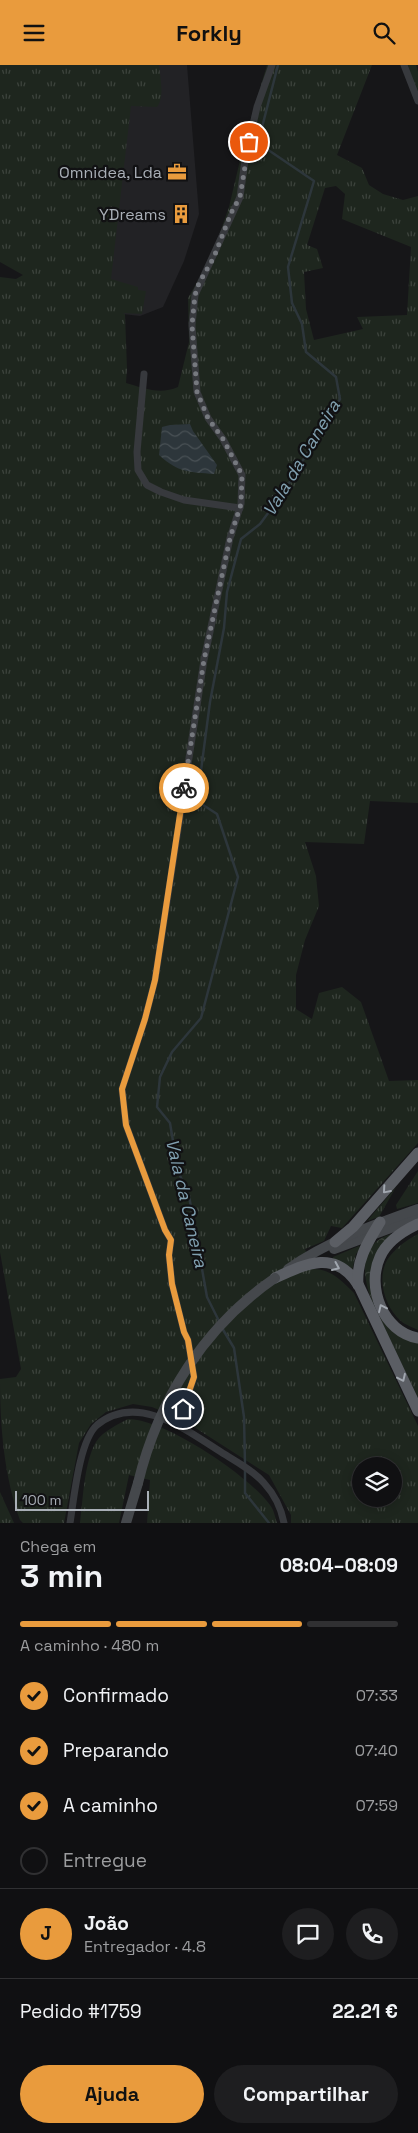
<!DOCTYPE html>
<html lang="pt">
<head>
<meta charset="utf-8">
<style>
	body { margin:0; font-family:"Space Grotesk",sans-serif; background:#1e1e20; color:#f1f3f6; height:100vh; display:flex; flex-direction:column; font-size:19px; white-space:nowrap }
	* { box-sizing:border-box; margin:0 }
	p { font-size:16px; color:#9c9d9f }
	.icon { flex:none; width:28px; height:28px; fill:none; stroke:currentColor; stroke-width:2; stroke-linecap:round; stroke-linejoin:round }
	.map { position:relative; height:1458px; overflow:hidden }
	.drawer { display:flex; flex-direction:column; background:#101012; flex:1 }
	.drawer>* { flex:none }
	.tools { position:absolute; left:352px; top:1392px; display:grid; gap:10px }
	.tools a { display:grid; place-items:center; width:50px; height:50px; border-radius:50%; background:#101012; box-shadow:0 2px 12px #0003,0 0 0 1px #303032; font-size:25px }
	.scale { position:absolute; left:15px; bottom:12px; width:134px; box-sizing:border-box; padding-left:5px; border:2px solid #a9afb7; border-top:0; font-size:14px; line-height:18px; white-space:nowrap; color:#a9afb7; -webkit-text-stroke:4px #111113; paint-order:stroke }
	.pin { position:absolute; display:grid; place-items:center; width:42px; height:42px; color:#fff; margin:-21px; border:2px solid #fff; border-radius:50%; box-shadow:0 1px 5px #0007 }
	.courier { position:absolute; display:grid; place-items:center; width:50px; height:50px; margin:-25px; border:4px solid #e99b3d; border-radius:50%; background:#fff; color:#222; box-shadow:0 1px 6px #0007 }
	.overview em { font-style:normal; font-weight:600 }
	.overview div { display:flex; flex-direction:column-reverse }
	.overview { display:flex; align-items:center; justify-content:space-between; height:85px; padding:0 20px }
	h1 { font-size:32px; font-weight:600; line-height:38px }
	.bar { display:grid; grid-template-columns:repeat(4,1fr); gap:8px 5px; align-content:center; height:60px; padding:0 20px }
	.bar i { height:6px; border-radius:4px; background:#303032 }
	.bar .on { background:#e99b3d }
	.bar p { grid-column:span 4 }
	.line { display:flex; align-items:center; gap:12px; padding:0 20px; border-top:1px solid #303032 }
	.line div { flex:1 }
	.round { display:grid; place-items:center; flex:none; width:52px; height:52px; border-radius:26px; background:#1e1e20 }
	ol { padding:0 20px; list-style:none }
	li { display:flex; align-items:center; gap:15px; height:55px }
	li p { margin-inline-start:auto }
	li .icon { padding:5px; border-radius:50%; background:#e99b3d; color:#111; stroke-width:4 }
	li:last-child { color:#9c9d9f }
	li i { width:28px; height:28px; border:2px solid #303032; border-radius:50% }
	.action { display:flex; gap:10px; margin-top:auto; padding:10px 20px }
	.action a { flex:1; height:58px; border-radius:30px; background:#e99b3d; color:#111; font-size:20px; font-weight:600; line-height:58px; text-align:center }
	.action a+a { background:#1e1e20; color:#f1f3f6 }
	header { display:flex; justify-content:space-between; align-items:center; height:65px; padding:0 20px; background:#e99b3d; color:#111; font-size:22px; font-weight:600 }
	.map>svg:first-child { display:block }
</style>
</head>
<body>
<header><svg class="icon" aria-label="menu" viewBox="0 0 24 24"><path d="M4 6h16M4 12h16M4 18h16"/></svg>Forkly<svg class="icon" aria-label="search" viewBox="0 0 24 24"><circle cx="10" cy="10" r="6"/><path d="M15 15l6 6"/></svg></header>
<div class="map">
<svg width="418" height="1458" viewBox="0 0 418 1458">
	<defs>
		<pattern id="grass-tufts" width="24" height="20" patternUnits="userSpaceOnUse" patternTransform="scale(1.25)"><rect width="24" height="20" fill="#1e261e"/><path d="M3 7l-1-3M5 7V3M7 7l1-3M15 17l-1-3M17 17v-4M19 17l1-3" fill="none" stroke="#3c433c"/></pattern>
		<pattern id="park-crowns" width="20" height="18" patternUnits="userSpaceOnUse" patternTransform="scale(1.25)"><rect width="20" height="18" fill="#1e261e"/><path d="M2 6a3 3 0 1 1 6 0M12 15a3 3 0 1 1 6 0" fill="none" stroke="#3c433c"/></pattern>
		<pattern id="water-waves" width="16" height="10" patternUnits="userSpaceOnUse" patternTransform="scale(1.25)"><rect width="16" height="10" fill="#2d363b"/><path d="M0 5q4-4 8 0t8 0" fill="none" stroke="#495155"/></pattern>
	</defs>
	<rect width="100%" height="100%" fill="#161618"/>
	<path fill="#222225" d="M0 0H187L199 149 184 196 163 242 140 251 114 248 0 181Z"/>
	<g fill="url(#grass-tufts)" fill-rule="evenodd">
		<path d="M0 0H159C160 12 165 32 157 42L131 41 111 214 138 222V225L146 226 142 249 123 248 125 249 127 304 126 318C143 323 160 330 178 322L189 277 188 233 212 190 229 142 246 70 267 0H372L337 90 362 103 369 120 383 129 403 135 418 131V738L370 736 364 779 305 777 316 811 319 841 305 875 296 910V944L312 954 319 928 342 922 361 937 389 1016 418 1015V1078L342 1163 331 1161 324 1176 305 1184 313 1204C331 1204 342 1216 354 1228L418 1361V1458H291V1450L269 1410 183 1355 152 1342 133 1339 106 1347 91 1359 79 1378 64 1458H23L20 1455C4 1411 0 1361 0 1314L16 1312 21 1304 0 1187V212L16 214 23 210 0 197ZM336 121 345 129 342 154 411 182 407 250 357 252 363 264 314 275 306 244 304 207 323 203 317 184 307 180 325 123ZM361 1401H394V1434H361Z"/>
		<path d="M408 0H416L418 7V31Z"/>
		<path d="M418 1106V1138L397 1144 396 1140Z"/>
		<path d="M396 1122 379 1152 367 1156Z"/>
		<path d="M418 1169V1265C413 1262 405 1260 401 1256 384 1242 375 1209 390 1191 398 1181 407 1175 418 1169Z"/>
		<path d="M359 1181 361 1183 356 1189 352 1206 333 1194V1192Z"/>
		<path d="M377 1247 418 1278V1333Z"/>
		<path d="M128 1354C165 1354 248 1410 270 1440 274 1445 275 1452 277 1458H147L150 1415 129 1410 119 1458H80C83 1435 84 1397 96 1377 103 1366 117 1360 128 1354Z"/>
		<path d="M0 1427 14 1458H0Z"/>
	</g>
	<path fill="url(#park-crowns)" d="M392 1169 371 1230 377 1247C364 1222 353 1179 392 1169Z"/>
	<path fill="url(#water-waves)" d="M190 359 193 366 217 400 214 409C189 407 179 408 159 390L162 362 170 360Z"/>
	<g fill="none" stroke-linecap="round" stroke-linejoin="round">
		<g stroke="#2d363b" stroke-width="2.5">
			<path d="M220 1258 207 1232 189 1131 178 1106 170 1058 157 1042 160 1012 172 987 201 953 238 812 217 749 197 736 210 637 224 563 227 527 241 474 260 459 285 425 340 334 336 312 306 287 302 259 292 238 288 202 314 116 258 78 278 0"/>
			<path d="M222 1263 234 1283 244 1352 245 1399"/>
			<path d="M245 1404V1428L269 1458"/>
		</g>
		<g stroke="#37393d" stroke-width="7">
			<path d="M404 0 418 36"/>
			<path d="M144 309 137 387 138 405 147 420 161 427 184 435 240 443"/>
			<path d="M178 1360 194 1312 188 1275 184 1267 172 1219 169 1190 171 1175 165 1165 126 1060 122 1024 145 954 155 915 204 595 230 473 241 439 242 410 223 374 208 353 197 327 192 260 195 230 240 132 245 95 257 42 272 0"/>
			<path d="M70 1458C74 1434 79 1376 97 1360 137 1327 186 1365 221 1387 235 1396 253 1405 264 1418 275 1430 281 1442 284 1458"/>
		</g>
		<g stroke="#45484c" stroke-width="10">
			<path d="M334 1184 418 1153"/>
			<path d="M288 1204C328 1176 373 1160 418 1144"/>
			<path d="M126 1458 138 1418"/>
		</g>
		<g stroke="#5b5e64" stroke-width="11">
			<path d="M418 1159C403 1166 387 1176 380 1192 366 1222 383 1267 418 1273"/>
			<path d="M335 1177 353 1162 418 1088"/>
			<path d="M275 1213C307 1198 336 1184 359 1221L418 1346"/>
			<path d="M358 1220C356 1195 368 1177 380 1157"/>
		</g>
		<path stroke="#45484c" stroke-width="10" d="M138 1418C158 1335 204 1262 275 1213"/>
	</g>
	<defs><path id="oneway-chevron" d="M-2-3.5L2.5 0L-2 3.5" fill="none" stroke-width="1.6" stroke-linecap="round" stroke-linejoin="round" transform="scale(1.25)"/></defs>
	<g stroke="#a1a7af">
		<use href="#oneway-chevron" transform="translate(386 1125) rotate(131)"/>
		<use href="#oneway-chevron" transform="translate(336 1202) rotate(24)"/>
		<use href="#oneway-chevron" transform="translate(382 1243) rotate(-115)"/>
		<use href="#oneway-chevron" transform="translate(402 1313) rotate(65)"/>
	</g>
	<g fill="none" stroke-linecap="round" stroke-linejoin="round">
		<path stroke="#76797f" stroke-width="5" stroke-dasharray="0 9" d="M184 723 204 595 230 473 241 439 242 410 223 374 208 353 197 327 192 260 195 230 199 218 214 192 231 148 240 132 249 77"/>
		<path stroke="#e99b3d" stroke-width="6" d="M183 1344 194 1312 188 1275 184 1267 172 1219 169 1190 171 1175 165 1165 126 1060 122 1024 145 954 155 915 184 723"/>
	</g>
	<defs>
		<g id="office-bare" transform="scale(1.5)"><path d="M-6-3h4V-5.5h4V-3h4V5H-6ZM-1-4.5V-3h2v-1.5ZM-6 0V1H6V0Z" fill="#e99b3d" stroke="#111113" stroke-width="2.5" paint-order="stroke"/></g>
		<g id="building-bare" transform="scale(1.5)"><path d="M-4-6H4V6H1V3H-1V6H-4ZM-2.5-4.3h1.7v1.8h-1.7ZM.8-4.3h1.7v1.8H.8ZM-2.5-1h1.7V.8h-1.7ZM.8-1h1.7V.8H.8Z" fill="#e99b3d" stroke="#111113" stroke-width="2.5" paint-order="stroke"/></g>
	</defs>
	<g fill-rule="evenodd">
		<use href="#office-bare" x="177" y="107"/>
		<use href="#building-bare" x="181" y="149"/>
	</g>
	<g text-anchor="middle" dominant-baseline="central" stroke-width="4.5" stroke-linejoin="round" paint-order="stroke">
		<g font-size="16" fill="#a9afb7" stroke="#111113" text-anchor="end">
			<text x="162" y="107">Omnidea, Lda</text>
			<text x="166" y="149">YDreams</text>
		</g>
		<g font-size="18" font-style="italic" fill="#81a0b0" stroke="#111113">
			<text transform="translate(301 393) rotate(-59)">Vala da Caneira</text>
			<text transform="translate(187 1138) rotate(77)">Vala da Caneira</text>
		</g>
	</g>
</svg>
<div class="tools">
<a><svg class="icon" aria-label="layers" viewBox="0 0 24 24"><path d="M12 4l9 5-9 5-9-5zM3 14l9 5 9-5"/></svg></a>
</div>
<div class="scale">100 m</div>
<div class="pin" style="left:249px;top:77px;background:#ea580c"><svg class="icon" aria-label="bag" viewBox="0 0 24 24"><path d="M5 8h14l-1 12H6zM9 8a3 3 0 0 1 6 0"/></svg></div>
<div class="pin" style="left:183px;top:1344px;background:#1f2937"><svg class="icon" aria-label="home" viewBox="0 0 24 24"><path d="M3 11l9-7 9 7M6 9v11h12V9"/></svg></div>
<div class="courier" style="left:184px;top:723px"><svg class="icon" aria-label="bike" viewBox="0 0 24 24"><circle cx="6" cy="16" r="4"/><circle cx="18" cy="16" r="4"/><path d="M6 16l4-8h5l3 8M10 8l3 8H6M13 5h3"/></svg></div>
</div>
<section class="drawer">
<div class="overview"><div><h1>3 min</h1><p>Chega em</p></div><em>08:04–08:09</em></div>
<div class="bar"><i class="on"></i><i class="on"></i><i class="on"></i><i></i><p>A caminho · 480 m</p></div>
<ol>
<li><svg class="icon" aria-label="check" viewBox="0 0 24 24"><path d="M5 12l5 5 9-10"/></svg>Confirmado<p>07:33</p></li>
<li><svg class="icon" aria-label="check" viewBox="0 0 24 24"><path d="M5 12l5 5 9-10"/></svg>Preparando<p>07:40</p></li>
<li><svg class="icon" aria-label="check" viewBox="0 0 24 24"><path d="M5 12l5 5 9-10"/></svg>A caminho<p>07:59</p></li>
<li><i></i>Entregue</li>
</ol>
<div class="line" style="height:90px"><b class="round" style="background:#e99b3d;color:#111">J</b><div><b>João</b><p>Entregador · 4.8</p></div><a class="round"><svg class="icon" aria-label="chat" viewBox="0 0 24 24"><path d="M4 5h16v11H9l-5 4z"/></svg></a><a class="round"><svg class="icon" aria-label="phone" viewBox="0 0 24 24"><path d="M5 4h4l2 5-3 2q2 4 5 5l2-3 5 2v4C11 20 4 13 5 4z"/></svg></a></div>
<div class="line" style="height:65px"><div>Pedido #1759</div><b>22.21 €</b></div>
<div class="action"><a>Ajuda</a><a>Compartilhar</a></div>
</section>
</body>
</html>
